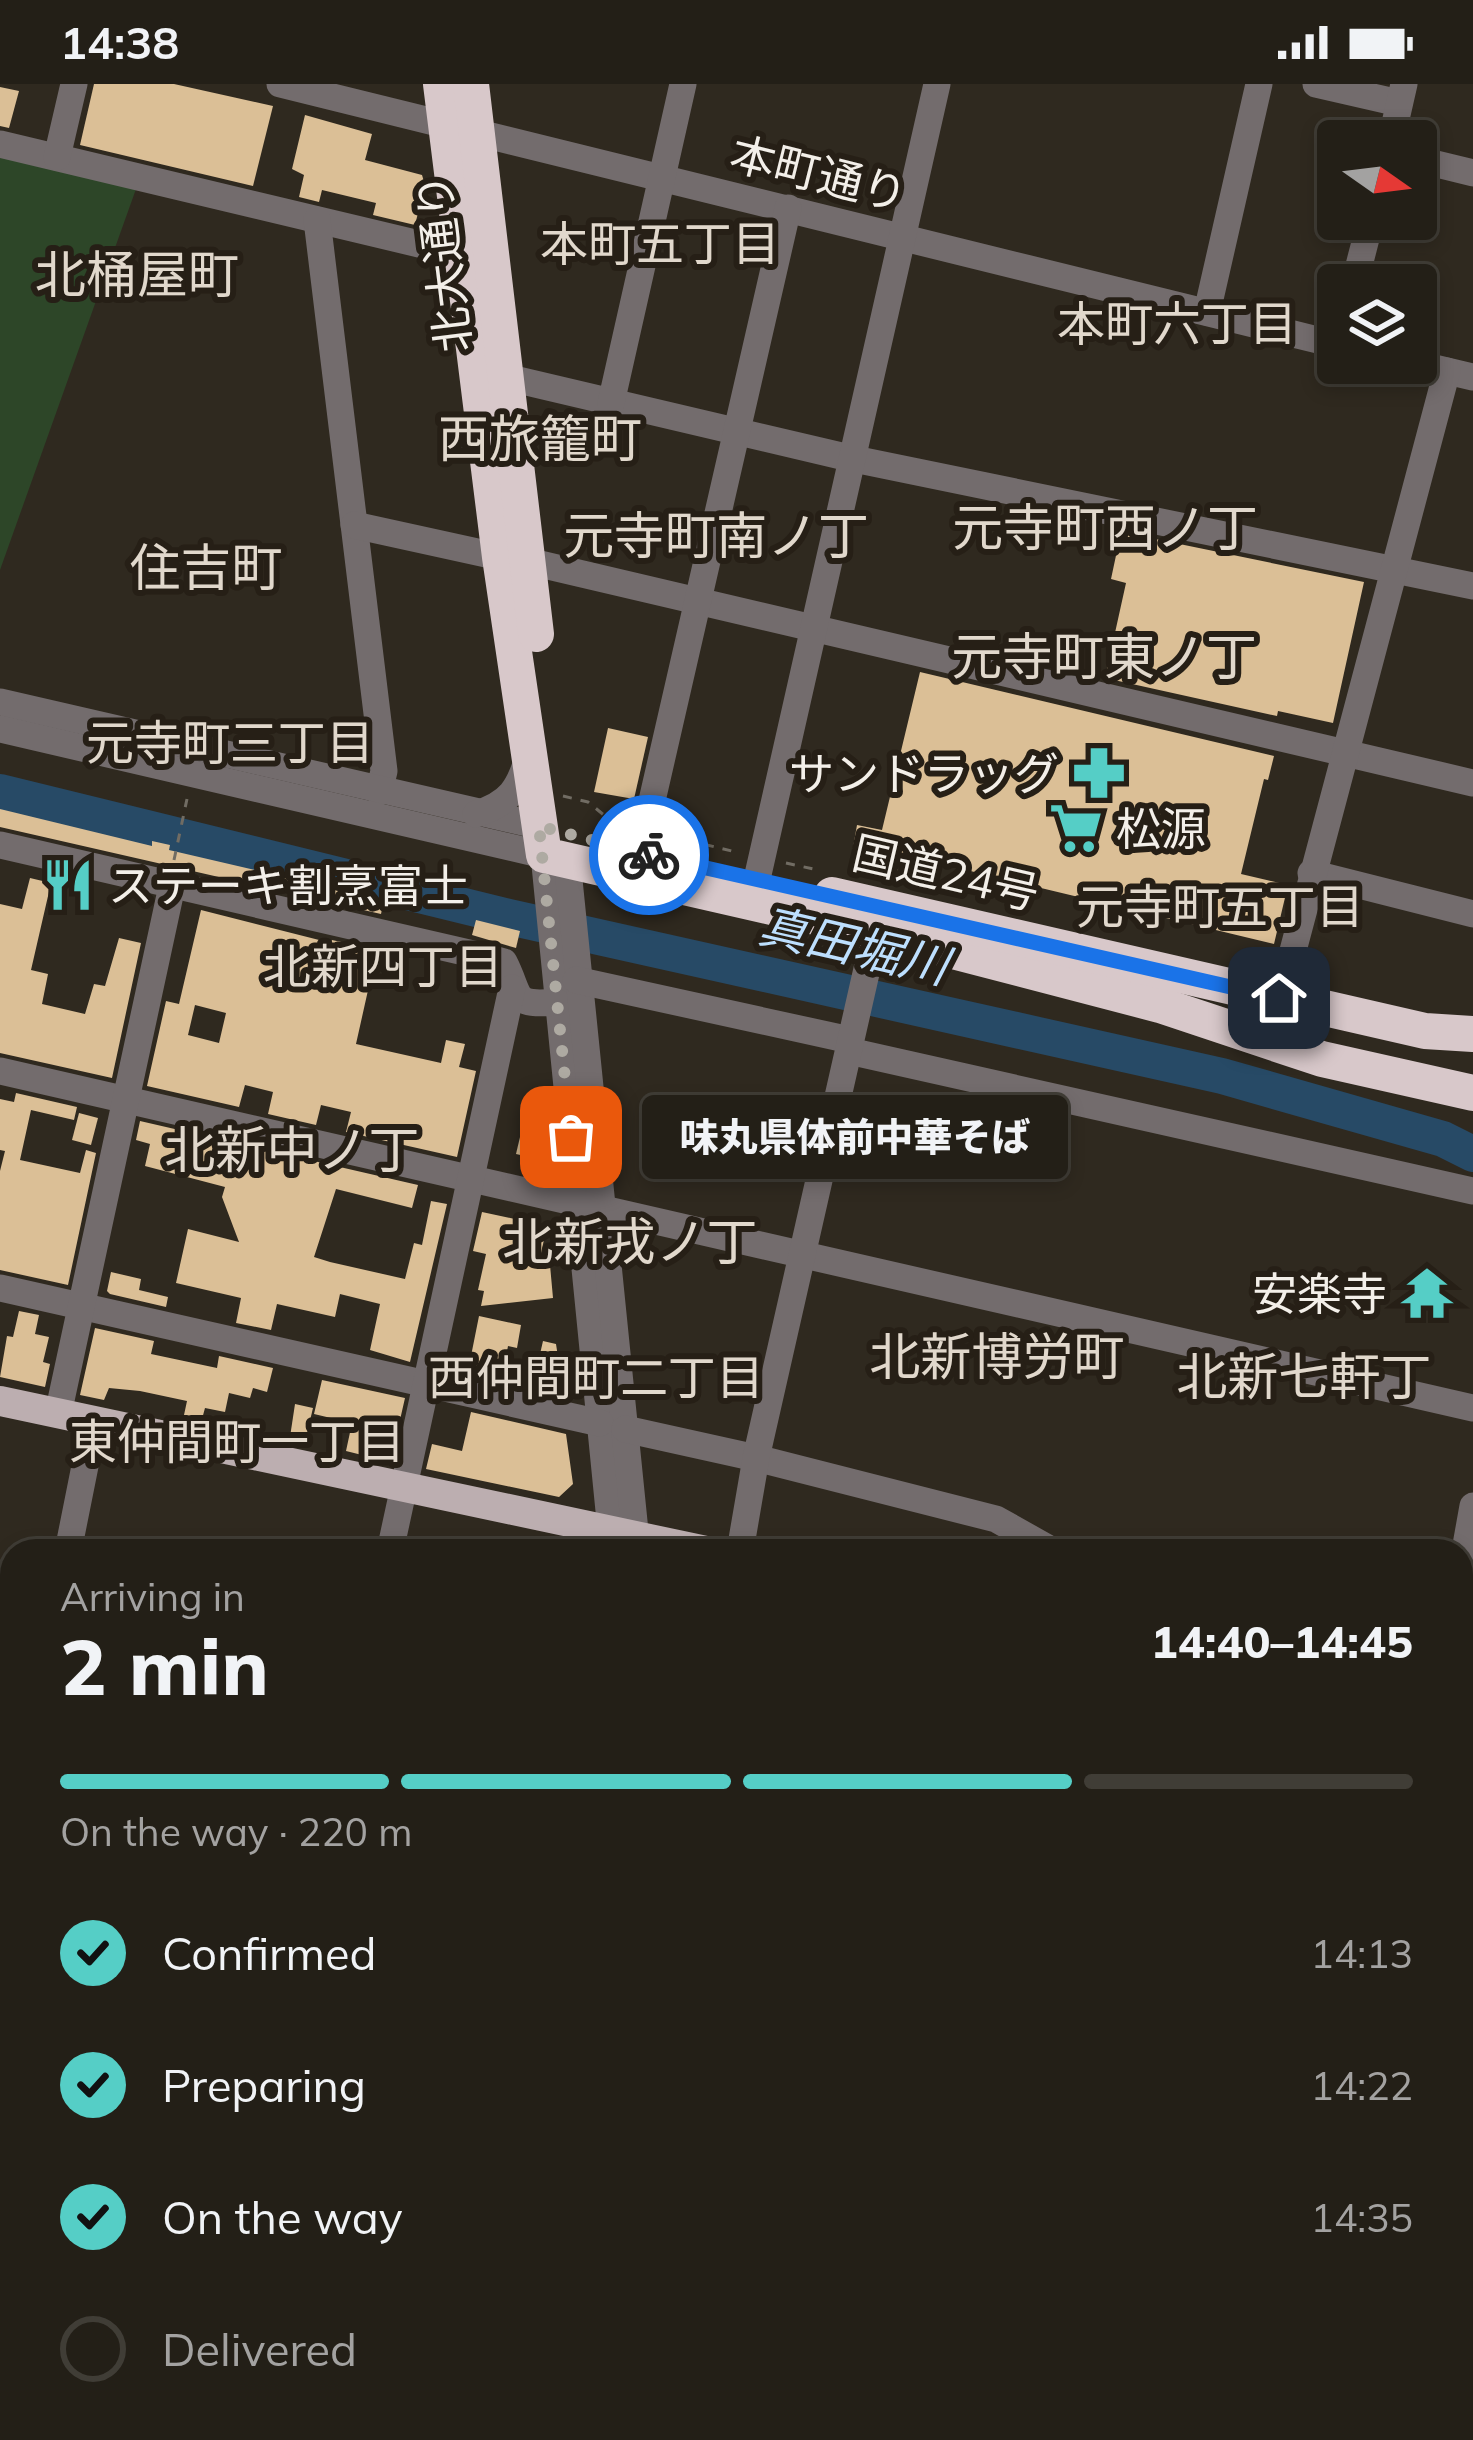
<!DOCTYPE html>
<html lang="en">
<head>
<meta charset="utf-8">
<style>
	body { margin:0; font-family:Mulish,"Noto Sans JP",sans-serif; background:#2b2720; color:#f1f3f6; height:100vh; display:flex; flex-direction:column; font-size:45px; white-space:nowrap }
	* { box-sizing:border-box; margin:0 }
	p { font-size:39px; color:#a3a2a1 }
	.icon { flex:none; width:66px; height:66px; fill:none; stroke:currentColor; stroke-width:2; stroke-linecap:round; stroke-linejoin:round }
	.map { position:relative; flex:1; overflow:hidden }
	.side { position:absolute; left:0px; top:1455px; width:1473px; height:903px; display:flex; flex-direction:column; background:#231f17; border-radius:36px 36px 0 0; box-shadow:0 6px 18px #0003,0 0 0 3px #403d36 }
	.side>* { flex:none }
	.needle { width:78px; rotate:104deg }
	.buttons { position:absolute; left:1317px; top:36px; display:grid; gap:24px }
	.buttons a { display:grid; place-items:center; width:120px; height:120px; border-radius:12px; background:#231f17; box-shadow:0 6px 18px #0003,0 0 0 3px #403d36; font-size:60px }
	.pin { position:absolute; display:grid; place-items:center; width:102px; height:102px; color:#fff; margin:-51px; border-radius:24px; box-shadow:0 6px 18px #0006 }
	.courier { position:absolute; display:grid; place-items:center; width:120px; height:120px; margin:-60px; border:9px solid #1a73e8; border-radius:50%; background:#fff; color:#222; box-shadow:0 3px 15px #0007 }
	.bubble { position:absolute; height:84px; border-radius:12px; background:#231f17; box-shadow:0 6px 18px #0003,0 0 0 3px #403d36; font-size:39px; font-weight:800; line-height:84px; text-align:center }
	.summary em { font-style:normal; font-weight:800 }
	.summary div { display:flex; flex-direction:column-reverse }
	.summary { display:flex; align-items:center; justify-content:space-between; height:204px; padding:0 60px }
	h1 { font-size:78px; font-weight:800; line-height:90px }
	.bar { display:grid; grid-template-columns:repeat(4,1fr); gap:18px 12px; align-content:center; height:144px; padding:0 60px }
	.bar i { height:15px; border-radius:9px; background:#403d36 }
	.bar .selected { background:#55cec6 }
	.bar p { grid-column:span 4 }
	ol { padding:0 60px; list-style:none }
	li { display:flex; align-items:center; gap:36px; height:132px }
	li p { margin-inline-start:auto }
	li .icon { padding:12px; border-radius:50%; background:#55cec6; color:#111; stroke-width:4 }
	li:last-child { color:#a3a2a1 }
	li i { width:66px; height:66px; border:6px solid #403d36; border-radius:50% }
	.status { display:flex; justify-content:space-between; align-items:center; height:84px; padding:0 60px; background:#231f17; direction:ltr }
	.status svg { height:33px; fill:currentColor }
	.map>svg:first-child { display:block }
</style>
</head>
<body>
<div class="status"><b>14:38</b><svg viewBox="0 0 49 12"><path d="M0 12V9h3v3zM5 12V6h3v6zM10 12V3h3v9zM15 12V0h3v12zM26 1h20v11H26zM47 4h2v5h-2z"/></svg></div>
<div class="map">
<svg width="1473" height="2356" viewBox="0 0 1473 2356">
	<rect width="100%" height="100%" fill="#2f291f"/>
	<path fill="#2d4628" d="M0 72 136 105 0 486Z"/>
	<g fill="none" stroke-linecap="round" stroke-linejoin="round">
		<path stroke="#274a66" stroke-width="36" d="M0 708 509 833 1222 992 1443 1055 1473 1070"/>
	</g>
	<g fill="#dbbf96" fill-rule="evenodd">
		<path d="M94 0H174L273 22 253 102 80 61Z"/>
		<path d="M0 3 19 7 9 44 0 42Z"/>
		<path d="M305 31 372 50 365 76 422 91 425 101 415 141 373 131 376 119 322 106 319 118 299 113 304 91 292 85Z"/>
		<path d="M1121 448 1364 498 1333 639 1278 627 1277 632 1105 594 1126 499 1111 495Z"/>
		<path d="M920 588 1274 672 1268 696 1264 695 1241 790 1288 801 1274 860 900 770 896 795 849 786 857 741 882 746Z"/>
		<path d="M608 644 648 653 634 715 594 708Z"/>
		<path d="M0 725 152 762V757L170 761 169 766 384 816 381 830 0 743Z"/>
		<path d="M30 794 51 799 31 886 48 890 42 920 85 930 94 900 105 902 119 854 141 859 112 994 0 969V820L22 825Z"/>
		<path d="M201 826 331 859 332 856 377 866 356 960 441 979 446 956 465 960 459 983 476 987 457 1073 346 1048 351 1028 321 1021 316 1041 268 1030 273 1008 245 1001 239 1023 147 1002 166 917 179 920ZM195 921 226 929 219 959 188 951Z"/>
		<path d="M476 836 520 847 516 864 472 851Z"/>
		<path d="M16 1009 77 1023 74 1036 31 1026 20 1076 80 1089 86 1066 96 1069 68 1201 0 1186V1087L5 1067 0 1066V1015L14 1018Z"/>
		<path d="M529 1015H531L538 1075 516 1070Z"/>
		<path d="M79 1029 98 1034 91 1061 72 1056Z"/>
		<path d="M140 1037 418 1101 412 1124 336 1105 314 1173 330 1178 405 1195 414 1159 422 1161 431 1117 447 1120 410 1278 370 1266 380 1220 340 1210 335 1233 277 1220 271 1246 236 1239 241 1214 176 1199 188 1145 239 1158 222 1113 225 1103 145 1082 150 1060 136 1056Z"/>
		<path d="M482 1128 529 1138 528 1143 546 1147 538 1182 550 1181 553 1214 481 1222 484 1207 478 1206 486 1170 473 1167Z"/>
		<path d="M111 1188 141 1195 139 1206 168 1213 166 1223 110 1210 107 1207Z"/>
		<path d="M19 1227 39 1231 35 1250 49 1253 43 1278 50 1280 45 1303 0 1293 7 1252 13 1253Z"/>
		<path d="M479 1232 521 1241 517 1264 508 1262 503 1289 469 1282Z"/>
		<path d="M95 1244 154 1257 151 1270 217 1284 219 1272 273 1284 267 1308 253 1304 250 1314 229 1309 225 1328 205 1324 202 1335 184 1331 187 1317 140 1307 109 1304 104 1316 80 1311Z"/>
		<path d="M543 1257 556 1260 564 1312 532 1305Z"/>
		<path d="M322 1296 405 1314 397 1349 376 1344 370 1373 346 1367 352 1339 314 1330Z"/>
		<path d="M295 1320 313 1324 305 1357 290 1353Z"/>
		<path d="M471 1328 566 1350 573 1400 559 1413 426 1385 432 1360 462 1367Z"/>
	</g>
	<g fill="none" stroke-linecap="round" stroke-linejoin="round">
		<g stroke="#716c63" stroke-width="3" stroke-dasharray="9 9" stroke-linecap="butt">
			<path d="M563 712 588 718 616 741"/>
			<path d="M670 752 736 768"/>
			<path d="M614 761 619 742"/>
			<path d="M174 776 187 715"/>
			<path d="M786 779 818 786"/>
		</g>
		<g stroke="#736c6d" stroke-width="27">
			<path d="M280 0 1338 261"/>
			<path d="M1316 0 1399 19"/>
			<path d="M1391 57 1404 0"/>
			<path d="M0 60 465 171"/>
			<path d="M57 73 74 0"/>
			<path d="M1416 75 1473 89"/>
			<path d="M317 136 384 687 379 708"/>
			<path d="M1354 201 1371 135"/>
			<path d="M1207 228 1259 0"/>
			<path d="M1413 279 1473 293"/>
			<path d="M505 293 854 375 1473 502"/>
			<path d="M611 319 683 0"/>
			<path d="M354 441 500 473"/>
			<path d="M527 477 1473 699"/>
			<path d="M0 618 540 742"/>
			<path d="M0 645 544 771 613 1467"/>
			<path d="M476 730C510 719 519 705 529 671"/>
			<path d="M0 761 486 873 504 878C522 913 510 922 557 918"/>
			<path d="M640 769 788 124"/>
			<path d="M567 776 637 1467"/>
			<path d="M1311 789 1473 830"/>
			<path d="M757 795 937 0"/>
			<path d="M576 896 850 956"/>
			<path d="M1269 957 1447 287"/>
			<path d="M849 967 1473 1107"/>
			<path d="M0 987 1473 1324"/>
			<path d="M0 1204 600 1339"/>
			<path d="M58 1330 172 802"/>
			<path d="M625 1345 756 1374 996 1435 1053 1467"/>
			<path d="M68 1467 94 1337"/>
			<path d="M390 1467 512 904"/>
			<path d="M740 1467 756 1374 879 832"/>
			<path d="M1461 1489 1473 1422"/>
			<path d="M0 1668 12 1672"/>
			<path d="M0 1792 12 1737"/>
			<path d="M0 2130 12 2133"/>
			<path d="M945 2346 952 2356"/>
			<path d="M1252 2346 1266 2356"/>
			<path d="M112 2356 116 2346"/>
			<path d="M270 2356 273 2346"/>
			<path d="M430 2356 432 2346"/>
			<path d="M578 2356 581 2346"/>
			<path d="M605 2356 608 2346"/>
			<path d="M826 2356 832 2346"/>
			<path d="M1344 2356 1346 2346"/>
		</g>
		<path stroke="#bcaeb0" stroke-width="30" d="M0 1317 706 1467"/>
		<g stroke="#d8c8ca" stroke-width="36">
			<path d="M441 0 500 473 544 771 876 847 1160 921 1322 975 1473 1009"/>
			<path d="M471 0 536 550"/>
			<path d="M832 811 1425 947 1473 950"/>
		</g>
		<g stroke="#9e9a92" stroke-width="10">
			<g id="rail">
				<path d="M1461 2147 1473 2082"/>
				<path d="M1423 2356 1425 2346"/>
			</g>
		</g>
		<use href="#rail" stroke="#261f16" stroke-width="6" stroke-dasharray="18" stroke-linecap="butt"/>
	</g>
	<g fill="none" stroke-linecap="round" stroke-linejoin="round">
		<path stroke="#aeaaa2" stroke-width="12" stroke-dasharray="0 21.6" d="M571 1053 539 742 649 771"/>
		<path stroke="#1a73e8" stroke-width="15" d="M649 771 1279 914"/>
	</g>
	<defs>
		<g id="pharmacy-bare" transform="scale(4.14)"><path d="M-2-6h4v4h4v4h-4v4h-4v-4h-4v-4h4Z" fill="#55cec6" stroke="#261f16" stroke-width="2.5" paint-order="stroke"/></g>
		<g id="supermarket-bare" transform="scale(4.14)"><path d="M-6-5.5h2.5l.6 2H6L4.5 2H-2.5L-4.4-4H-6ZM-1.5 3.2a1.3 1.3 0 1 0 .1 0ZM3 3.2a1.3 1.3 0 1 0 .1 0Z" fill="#55cec6" stroke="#261f16" stroke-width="2.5" paint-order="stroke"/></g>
		<g id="restaurant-bare" transform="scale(4.14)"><path d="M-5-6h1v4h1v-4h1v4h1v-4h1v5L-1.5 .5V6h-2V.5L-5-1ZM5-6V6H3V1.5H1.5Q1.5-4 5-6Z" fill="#55cec6" stroke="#261f16" stroke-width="2.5" paint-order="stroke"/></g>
		<g id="temple-bare" transform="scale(4.14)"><path d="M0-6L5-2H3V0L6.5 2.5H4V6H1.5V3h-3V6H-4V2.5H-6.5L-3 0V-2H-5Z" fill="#55cec6" stroke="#261f16" stroke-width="2.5" paint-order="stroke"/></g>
	</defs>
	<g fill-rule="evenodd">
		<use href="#pharmacy-bare" x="1099" y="689"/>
		<use href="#supermarket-bare" x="1076" y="744"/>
		<use href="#restaurant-bare" x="68" y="801"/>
		<use href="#temple-bare" x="1427" y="1209"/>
	</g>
	<g text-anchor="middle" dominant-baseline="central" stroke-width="12" stroke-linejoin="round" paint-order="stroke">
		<g font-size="45" fill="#f3efe9" stroke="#261f16">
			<text transform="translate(819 89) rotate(14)">本町通り</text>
			<text transform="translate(443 179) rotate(-97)">北大通り</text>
			<text transform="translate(946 788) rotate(13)">国道24号</text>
		</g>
		<g font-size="45" fill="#f3efe9" stroke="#261f16" text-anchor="end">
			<text x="1059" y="689">サンドラッグ</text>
			<text x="1116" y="744" text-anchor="start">松源</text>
			<text x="108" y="801" text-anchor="start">ステーキ割烹富士</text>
			<text x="1387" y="1209">安楽寺</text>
		</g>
		<g font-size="48" fill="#e1d8cc" stroke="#261f16">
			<text x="660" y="159">本町五丁目</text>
			<text x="1177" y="239">本町六丁目</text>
			<text x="230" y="658">元寺町三丁目</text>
			<text x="1220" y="822">元寺町五丁目</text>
			<text x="383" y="882">北新四丁目</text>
			<text x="596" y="1293">西仲間町二丁目</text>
			<text x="237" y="1357">東仲間町一丁目</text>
		</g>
		<g font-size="48" font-style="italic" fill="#bddffe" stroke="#261f16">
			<text transform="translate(854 861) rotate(13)">真田堀川</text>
		</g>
		<g font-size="51" fill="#e1d8cc" stroke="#261f16">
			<text x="137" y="190">北桶屋町</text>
			<text x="540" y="354">西旅籠町</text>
			<text x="1105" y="443">元寺町西ノ丁</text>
			<text x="716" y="451">元寺町南ノ丁</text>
			<text x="206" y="483">住吉町</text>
			<text x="1104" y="572">元寺町東ノ丁</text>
			<text x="292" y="1065">北新中ノ丁</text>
			<text x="630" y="1157">北新戎ノ丁</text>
			<text x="997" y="1272">北新博労町</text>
			<text x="1304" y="1292">北新七軒丁</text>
		</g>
	</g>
</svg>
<div class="buttons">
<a><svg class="needle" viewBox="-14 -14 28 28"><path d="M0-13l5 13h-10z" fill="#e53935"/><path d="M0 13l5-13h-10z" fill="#a3a2a1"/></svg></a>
<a><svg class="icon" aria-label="layers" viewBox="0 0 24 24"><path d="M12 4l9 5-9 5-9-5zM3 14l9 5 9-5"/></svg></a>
</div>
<div class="pin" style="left:571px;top:1053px;background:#ea580c"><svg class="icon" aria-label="bag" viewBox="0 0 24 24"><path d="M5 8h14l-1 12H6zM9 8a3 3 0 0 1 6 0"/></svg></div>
<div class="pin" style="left:1279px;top:914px;background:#1f2937"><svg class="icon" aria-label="home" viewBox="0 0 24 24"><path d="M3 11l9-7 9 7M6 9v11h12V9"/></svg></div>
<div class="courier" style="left:649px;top:771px"><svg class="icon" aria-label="bike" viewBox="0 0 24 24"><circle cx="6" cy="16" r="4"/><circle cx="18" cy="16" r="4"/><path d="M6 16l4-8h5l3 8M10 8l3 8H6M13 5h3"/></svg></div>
<div class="bubble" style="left:642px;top:1011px;width:426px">味丸県体前中華そば</div>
<section class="side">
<div class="summary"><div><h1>2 min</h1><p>Arriving in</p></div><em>14:40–14:45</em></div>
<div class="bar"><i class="selected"></i><i class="selected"></i><i class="selected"></i><i></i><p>On the way · 220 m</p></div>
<ol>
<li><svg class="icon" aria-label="check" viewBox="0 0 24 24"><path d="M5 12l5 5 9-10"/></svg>Confirmed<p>14:13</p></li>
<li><svg class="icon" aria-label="check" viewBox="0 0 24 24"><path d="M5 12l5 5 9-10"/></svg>Preparing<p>14:22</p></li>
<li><svg class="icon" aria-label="check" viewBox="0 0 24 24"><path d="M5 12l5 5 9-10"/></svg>On the way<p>14:35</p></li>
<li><i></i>Delivered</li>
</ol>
</section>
</div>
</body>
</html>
